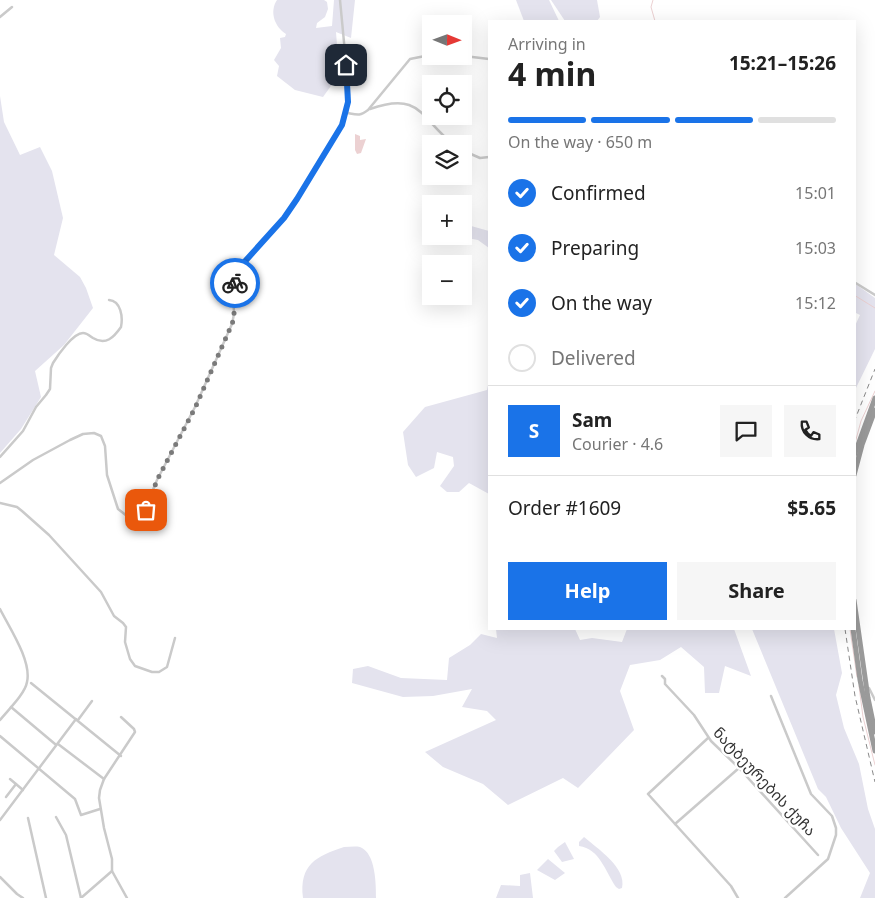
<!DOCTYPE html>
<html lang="en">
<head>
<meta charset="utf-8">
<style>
	body { margin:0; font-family:"Noto Sans","Noto Sans Georgian",sans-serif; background:#f6f6f6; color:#222; height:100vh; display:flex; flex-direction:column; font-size:19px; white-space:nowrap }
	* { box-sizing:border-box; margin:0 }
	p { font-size:16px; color:#767676 }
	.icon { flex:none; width:28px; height:28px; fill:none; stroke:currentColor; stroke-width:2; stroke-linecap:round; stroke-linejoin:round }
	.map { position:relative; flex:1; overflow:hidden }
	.drawer { position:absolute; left:488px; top:20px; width:368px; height:610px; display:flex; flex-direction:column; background:#fff; border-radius:0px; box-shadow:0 5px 20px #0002 }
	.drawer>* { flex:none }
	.needle { width:32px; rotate:91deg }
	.controls { position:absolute; left:422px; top:15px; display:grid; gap:10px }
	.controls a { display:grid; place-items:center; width:50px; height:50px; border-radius:0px; background:#fff; box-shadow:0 5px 20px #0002; font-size:25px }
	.pin { position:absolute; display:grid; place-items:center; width:42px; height:42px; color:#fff; margin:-21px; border-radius:10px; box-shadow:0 2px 8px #0006 }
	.courier { position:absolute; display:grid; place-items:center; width:50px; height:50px; margin:-25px; border:4px solid #1a73e8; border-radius:50%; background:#fff; color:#222; box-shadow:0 1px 6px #0007 }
	.headline em { font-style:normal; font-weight:700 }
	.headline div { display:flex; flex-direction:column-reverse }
	.headline { display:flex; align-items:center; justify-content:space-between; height:85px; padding:0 20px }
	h1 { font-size:32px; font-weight:700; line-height:38px }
	.bar { display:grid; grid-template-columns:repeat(4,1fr); gap:8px 5px; align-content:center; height:60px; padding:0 20px }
	.bar i { height:6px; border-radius:4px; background:#e0e0e0 }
	.bar .selected { background:#1a73e8 }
	.bar p { grid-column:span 4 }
	.line { display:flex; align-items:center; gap:12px; padding:0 20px; border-top:1px solid #e0e0e0 }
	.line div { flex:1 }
	.round { display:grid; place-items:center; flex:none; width:52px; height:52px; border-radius:0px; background:#f6f6f6 }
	ol { padding:0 20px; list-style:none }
	li { display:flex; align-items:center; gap:15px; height:55px }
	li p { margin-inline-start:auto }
	li .icon { padding:5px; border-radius:50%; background:#1a73e8; color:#fff; stroke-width:4 }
	li:last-child { color:#767676 }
	li i { width:28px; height:28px; border:2px solid #e0e0e0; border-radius:50% }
	.action { display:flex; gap:10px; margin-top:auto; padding:10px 20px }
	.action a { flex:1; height:58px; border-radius:0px; background:#1a73e8; color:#fff; font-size:20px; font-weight:700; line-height:58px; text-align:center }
	.action a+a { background:#f6f6f6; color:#222 }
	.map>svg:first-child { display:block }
</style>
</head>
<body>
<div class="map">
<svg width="875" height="898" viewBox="0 0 875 898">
	<rect width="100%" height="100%" fill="#fff"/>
	<g fill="#e4e3ee">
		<path d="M277 0H324L327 2 328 9 325 17 317 23 316 28 332 26 334 0H355L351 38 336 32 338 58 332 65 337 74 333 83 323 97 295 90 277 76 279 66 274 60 281 48 280 38 285 37 286 34C275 27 269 12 277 0Z"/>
		<path d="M516 0H549L559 21H524Z"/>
		<path d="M551 0H597L600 17 597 21H565Z"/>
		<path d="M0 96 4 122 20 155 40 147 52 171 63 218 54 255 80 277 86 288 93 308 64 345 35 371 41 397 21 429 0 453Z"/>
		<path d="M464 224 489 231V248L478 240 456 236H464Z"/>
		<path d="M854 283 875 298V349L854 392V328L860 315 854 312Z"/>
		<path d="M489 380V494L469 483 459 492H447L440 486 454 466 453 457 437 452 434 468 416 477 408 465 403 432 425 407 487 390Z"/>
		<path d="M496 629H575L580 640 592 638 622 642 627 629H734L751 676 725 666 719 693H705L704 667 681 647 660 660 630 665 620 691 634 730 578 788 563 778 508 805 483 784 443 767 425 752 496 720 487 711 462 707 472 689 433 696 403 697 352 683 353 669 368 666 401 678 447 680 449 658 470 645 481 634 497 638Z"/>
		<path d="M752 629H834L842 673 836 695 844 728 859 764 868 809 875 829V898H860L870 873 841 828 826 797 818 789Z"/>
		<path d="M584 837C598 849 627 868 622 888L619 889 616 887C605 871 600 849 579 846V842Z"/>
		<path d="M565 842 574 859 562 862 554 851 558 847Z"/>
		<path d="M344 847C349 847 355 846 360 847 376 853 376 885 376 898H303C299 865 316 856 344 847Z"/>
		<path d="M548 859 565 873 555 880 537 870Z"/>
		<path d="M530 873 533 898H496L501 885 520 886V875Z"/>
	</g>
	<path fill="#ecd1d2" d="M355 134 360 136V140L366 139 361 153 357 154 355 150Z"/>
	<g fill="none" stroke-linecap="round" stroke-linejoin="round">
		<g stroke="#ecd1d2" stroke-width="1">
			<path d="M653 0 651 7 655 21"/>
			<path d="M854 295 875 308"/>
			<path d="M854 447 861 421 875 391"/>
			<path d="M850 629 857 677"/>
			<path d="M859 686 863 717 875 765"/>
		</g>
		<g stroke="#cacaca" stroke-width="2.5">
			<path d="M0 17 12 7"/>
			<path d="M464 56 489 59"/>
			<path d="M370 109C421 91 420 118 453 144"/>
			<path d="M347 111 348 113C358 115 360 116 368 110L410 59 425 56 431 53"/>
			<path d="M464 151 480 158 489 157"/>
			<path d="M854 282 875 295"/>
			<path d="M0 457 23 431 36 407 46 395 50 389 51 368 53 363C58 355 73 333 83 333 87 333 90 336 93 338 106 346 114 337 121 327 123 317 121 301 109 300"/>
			<path d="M0 483 33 460 70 440 83 434 94 433 101 436 105 446 107 475 118 509 127 516H137L144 512 157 480 195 407 232 324 234 314 233 290 239 268 284 218 297 199 338 132 345 117 349 95 340 0"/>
			<path d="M0 503 17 507 22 511 49 535 101 592 114 616 123 623 126 627 125 642 130 659 135 666 152 672H159L167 667 175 638"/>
			<path d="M0 609C9 627 32 661 27 682 25 694 8 710 0 720"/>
			<path d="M662 676 665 679V684L694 715 711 741 739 768 818 855"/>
			<path d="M31 683 121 756"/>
			<path d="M771 696 811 794 832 816 836 828V835L828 859 785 898"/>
			<path d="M11 707 55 744"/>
			<path d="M121 717 134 729 135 732 104 779 100 790 99 798 104 828 112 859V871L127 898"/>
			<path d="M78 720 92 701"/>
			<path d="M0 736 75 799 81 815 100 809"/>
			<path d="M708 738 648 794 731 886 738 898"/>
			<path d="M58 744 104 779"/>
			<path d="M10 779 23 790"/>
			<path d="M6 797 16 784"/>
			<path d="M56 817 66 835 81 898"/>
			<path d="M28 818 46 898"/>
			<path d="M0 820 76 719"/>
			<path d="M675 824 739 768"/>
			<path d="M0 877 17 894 23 898"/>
			<path d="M81 898 112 871"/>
		</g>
		<path stroke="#cacaca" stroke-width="2.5" d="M869 688 875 700"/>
		<g stroke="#9a9a9a" stroke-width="5">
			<path d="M854 456 875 398"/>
			<path d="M854 475 862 445 875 410"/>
			<path d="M854 600 868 698 875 732"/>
			<path d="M853 629 860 680 875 751"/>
		</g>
		<g stroke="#888" stroke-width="1" stroke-dasharray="5 4" stroke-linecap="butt">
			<path d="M854 422 875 369"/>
			<path d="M845 629 855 696 875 782"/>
		</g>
	</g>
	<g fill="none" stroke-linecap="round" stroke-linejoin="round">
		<path stroke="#7a7a7a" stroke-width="5" stroke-dasharray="0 9" d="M146 510 157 480 195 408 232 324C237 310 231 297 235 283"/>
		<path stroke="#1a73e8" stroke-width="6" d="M235 283 239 268 284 218 297 199 342 125 348 102 346 65"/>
	</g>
	<g text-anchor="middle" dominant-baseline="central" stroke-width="5" stroke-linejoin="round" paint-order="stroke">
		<g font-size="15" fill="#333" stroke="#fff">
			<text transform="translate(765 781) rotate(47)">ნატბეურების ქუჩა</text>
		</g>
	</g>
</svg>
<div class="controls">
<a><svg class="needle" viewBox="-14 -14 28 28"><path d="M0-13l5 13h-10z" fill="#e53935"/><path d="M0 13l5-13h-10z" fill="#767676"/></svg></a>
<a><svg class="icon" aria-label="locate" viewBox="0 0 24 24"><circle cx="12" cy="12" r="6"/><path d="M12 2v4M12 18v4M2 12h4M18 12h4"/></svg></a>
<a><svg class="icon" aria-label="layers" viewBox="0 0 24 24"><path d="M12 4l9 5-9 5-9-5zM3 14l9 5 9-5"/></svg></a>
<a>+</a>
<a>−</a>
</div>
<div class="pin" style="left:146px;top:510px;background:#ea580c"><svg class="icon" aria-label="bag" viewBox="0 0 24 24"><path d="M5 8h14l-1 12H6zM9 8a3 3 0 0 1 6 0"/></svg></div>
<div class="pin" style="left:346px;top:65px;background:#1f2937"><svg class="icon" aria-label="home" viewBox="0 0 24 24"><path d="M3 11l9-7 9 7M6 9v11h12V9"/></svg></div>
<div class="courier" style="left:235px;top:283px"><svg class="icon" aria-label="bike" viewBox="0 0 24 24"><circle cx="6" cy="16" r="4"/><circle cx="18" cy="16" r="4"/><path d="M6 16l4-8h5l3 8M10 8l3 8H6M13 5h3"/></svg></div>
<section class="drawer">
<div class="headline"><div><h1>4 min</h1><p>Arriving in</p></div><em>15:21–15:26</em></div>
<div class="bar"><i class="selected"></i><i class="selected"></i><i class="selected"></i><i></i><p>On the way · 650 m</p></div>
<ol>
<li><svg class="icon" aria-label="check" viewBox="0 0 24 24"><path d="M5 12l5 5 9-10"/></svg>Confirmed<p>15:01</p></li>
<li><svg class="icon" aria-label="check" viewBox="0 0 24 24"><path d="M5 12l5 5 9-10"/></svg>Preparing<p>15:03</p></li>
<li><svg class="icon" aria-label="check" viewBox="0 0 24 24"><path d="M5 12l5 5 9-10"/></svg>On the way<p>15:12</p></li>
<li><i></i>Delivered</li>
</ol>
<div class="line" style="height:90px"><b class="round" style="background:#1a73e8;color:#fff">S</b><div><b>Sam</b><p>Courier · 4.6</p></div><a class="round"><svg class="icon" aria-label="chat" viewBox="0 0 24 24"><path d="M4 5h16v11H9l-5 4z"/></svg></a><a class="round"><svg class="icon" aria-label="phone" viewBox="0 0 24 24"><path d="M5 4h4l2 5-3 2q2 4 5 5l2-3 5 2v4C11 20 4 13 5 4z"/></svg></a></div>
<div class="line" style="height:65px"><div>Order #1609</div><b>$5.65</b></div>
<div class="action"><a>Help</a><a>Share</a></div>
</section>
</div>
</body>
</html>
